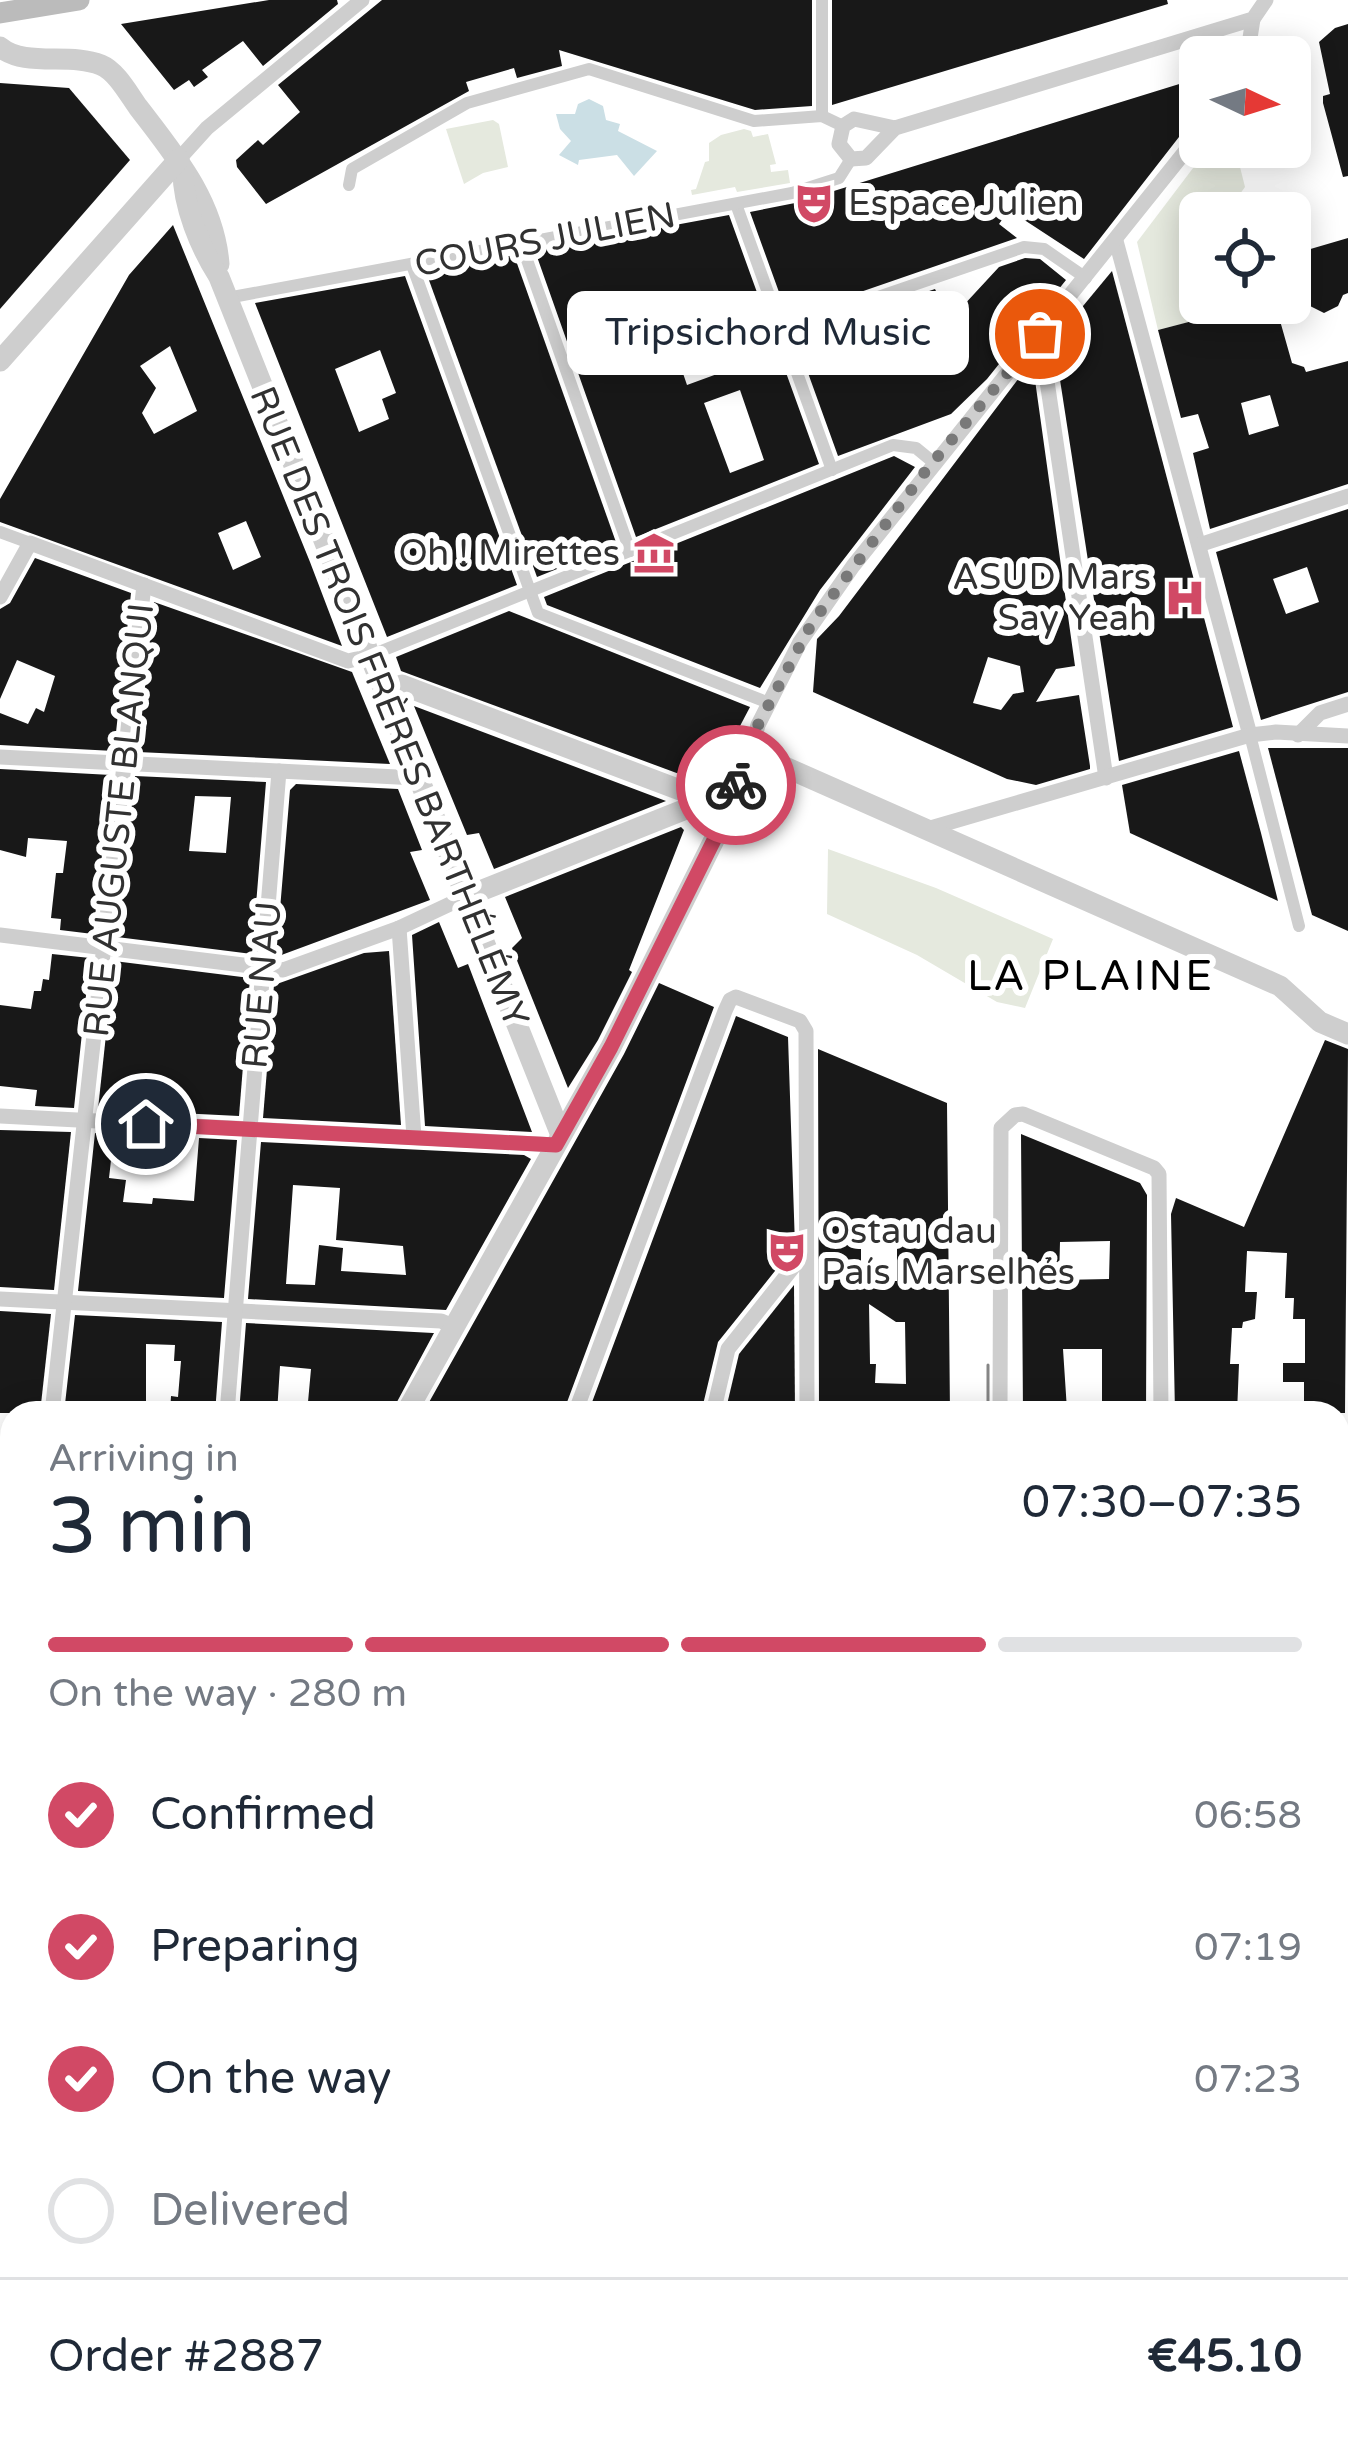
<!DOCTYPE html>
<html lang="en">
<head>
<meta charset="utf-8">
<style>
	body { margin:0; font-family:"Varela Round",sans-serif; background:#f6f6f7; color:#1f2937; height:100vh; display:flex; flex-direction:column; font-size:45px; white-space:nowrap }
	* { box-sizing:border-box; margin:0 }
	p { font-size:39px; color:#747a83 }
	.icon { flex:none; width:66px; height:66px; fill:none; stroke:currentColor; stroke-width:2; stroke-linecap:round; stroke-linejoin:round }
	.map { position:relative; flex:1; overflow:hidden }
	.sheet { position:absolute; left:0px; top:1401px; width:1350px; height:1056px; display:flex; flex-direction:column; background:#fff; border-radius:36px 36px 0 0; box-shadow:0 6px 30px #0003 }
	.sheet>* { flex:none }
	.needle { width:78px; rotate:94deg }
	.controls { position:absolute; left:1179px; top:36px; display:grid; gap:24px }
	.controls a { display:grid; place-items:center; width:132px; height:132px; border-radius:18px; background:#fff; box-shadow:0 6px 30px #0003; font-size:60px }
	.pin { position:absolute; display:grid; place-items:center; width:102px; height:102px; color:#fff; margin:-51px; border:6px solid #fff; border-radius:50%; box-shadow:0 3px 12px #0007 }
	.courier { position:absolute; display:grid; place-items:center; width:120px; height:120px; margin:-60px; border:9px solid #d14965; border-radius:50%; background:#fff; color:#222; box-shadow:0 3px 15px #0007 }
	.bubble { position:absolute; height:84px; border-radius:18px; background:#fff; box-shadow:0 6px 30px #0003; font-size:39px; font-weight:600; line-height:84px; text-align:center }
	.summary em { font-style:normal; font-weight:600 }
	.summary div { display:flex; flex-direction:column-reverse }
	.summary { display:flex; align-items:center; justify-content:space-between; height:204px; padding:0 48px }
	h1 { font-size:78px; font-weight:600; line-height:90px }
	.bar { display:grid; grid-template-columns:repeat(4,1fr); gap:18px 12px; align-content:center; height:144px; padding:0 48px }
	.bar i { height:15px; border-radius:9px; background:#e0e1e3 }
	.bar .current { background:#d14965 }
	.bar p { grid-column:span 4 }
	.line { display:flex; align-items:center; gap:30px; padding:0 48px; border-top:3px solid #e0e1e3 }
	.line div { flex:1 }
	ol { padding:0 48px; list-style:none }
	li { display:flex; align-items:center; gap:36px; height:132px }
	li p { margin-inline-start:auto }
	li .icon { padding:12px; border-radius:50%; background:#d14965; color:#fff; stroke-width:4 }
	li:last-child { color:#747a83 }
	li i { width:66px; height:66px; border:6px solid #e0e1e3; border-radius:50% }
	.map>svg:first-child { display:block }
</style>
</head>
<body>
<div class="map">
<svg width="1348" height="2457" viewBox="0 0 1348 2457">
	<rect width="100%" height="100%" fill="#fff"/>
	<g fill="#e5e9de">
		<path d="M493 120 499 124 508 167 483 173 464 184 446 129Z"/>
		<path d="M744 129 751 131 753 137 768 134 776 164 770 165 771 172 788 170 790 183 737 192 735 187 692 195 691 190 696 189 705 162 709 161V143L721 135Z"/>
		<path d="M1209 147H1235L1245 187 1226 213H1200V303H1222L1224 313 1158 330 1137 242Z"/>
		<path d="M828 849 936 888 1053 939 1025 1008 997 1002 917 955 827 914Z"/>
	</g>
	<path fill="#cbdfe5" d="M589 99 603 106 606 120 620 124 618 131 657 151 634 176 617 155 579 160 578 165 559 155 571 141 560 129 556 114H575L578 104Z"/>
	<g fill="#181818" fill-rule="evenodd">
		<path d="M269 0H337L338 4 263 66 243 41 202 70 208 77 194 87 189 80 174 90 121 24Z"/>
		<path d="M382 0H812V106L755 110 559 50 562 66 517 78 514 68 466 82 469 91 266 204 237 167 236 160 258 140 263 145 300 112 278 85Z"/>
		<path d="M832 0H1167L1168 4 832 105Z"/>
		<path d="M1348 24V176L1343 177 1323 103V96L1330 94 1319 42 1335 28Z"/>
		<path d="M1189 81 1200 88V110L1084 259 1009 210 999 224 1017 238 788 317 750 212 795 203Z"/>
		<path d="M0 83 69 88 130 160 0 309Z"/>
		<path d="M729 215 819 464 636 537 535 251ZM726 331 739 366 687 385 675 350ZM740 390 764 460 730 473 704 403Z"/>
		<path d="M173 225 310 562 342 646 0 522V499L129 275ZM170 346 197 411 154 434 142 413 156 388 140 366ZM246 521 261 557 233 570 218 533Z"/>
		<path d="M1348 238V293L1343 295 1338 306 1324 313 1306 304 1290 309V255Z"/>
		<path d="M514 255 617 545 537 577 426 272Z"/>
		<path d="M1025 258 1040 259 1066 280 987 379 951 414 838 456 795 337 935 289 950 320 999 267Z"/>
		<path d="M1112 271 1233 727 1119 761 1054 341Z"/>
		<path d="M405 276 517 585 387 637 255 303ZM380 350 396 393 382 399 389 419 359 432 335 369Z"/>
		<path d="M1245 303H1275L1292 363 1304 367 1306 372 1348 361V484L1210 529 1193 453 1209 448 1198 414 1181 418 1158 330 1246 307ZM1270 395 1279 426 1249 435 1241 403Z"/>
		<path d="M1022 374 1035 380 1075 666 1056 669 1036 702 1079 695 1090 766V769L1036 785 1007 779 813 692 817 639 839 616ZM988 657 1020 666 1024 692 1013 694 1001 710 973 703Z"/>
		<path d="M894 456 915 467 820 590 760 688 547 605 544 597Z"/>
		<path d="M1348 509V692L1261 720 1216 552ZM1307 567 1319 602 1286 614 1273 579Z"/>
		<path d="M35 558 131 593 114 751 0 745V713L28 724 36 708 44 712 55 676 17 660 0 699V609L10 603Z"/>
		<path d="M154 602 352 672 390 764 138 752Z"/>
		<path d="M509 611 750 707 709 785 401 671 396 657Z"/>
		<path d="M414 706 666 801 494 869 479 833 467 835Z"/>
		<path d="M1268 748H1348V931L1312 915Z"/>
		<path d="M1239 751 1261 833 1278 901 1130 833 1122 785Z"/>
		<path d="M0 769 111 775 93 934 60 930 61 919 51 918 56 873H63L67 841 28 838 26 857 0 850Z"/>
		<path d="M135 776 266 782 252 954 117 937ZM195 796 231 797 226 853 189 851Z"/>
		<path d="M296 784 398 789 422 850 410 852 430 900 276 957 290 790Z"/>
		<path d="M681 827 684 830 629 970 632 972 598 1040 568 1088 512 948 522 938 505 897Z"/>
		<path d="M439 922 458 968 468 964 532 1132 425 1126 412 935Z"/>
		<path d="M389 951 401 1125 263 1118 274 985 364 953Z"/>
		<path d="M52 954 90 958 74 1108 35 1106 37 1090 0 1086V1005L31 1009 34 991H41L43 979 49 980Z"/>
		<path d="M114 961 250 978 239 1116 98 1109Z"/>
		<path d="M659 983 714 1007 563 1413H423L624 1054Z"/>
		<path d="M736 1016 788 1037 795 1246 718 1342 701 1413H588Z"/>
		<path d="M1325 1040 1348 1049 1345 1413H1304V1382H1283V1363H1305V1319H1293L1294 1298H1285L1287 1253 1247 1251 1245 1292H1257L1255 1319 1243 1322 1242 1328H1232L1230 1364H1239L1237 1413H1175L1171 1214 1176 1198 1244 1227Z"/>
		<path d="M818 1049 947 1103 950 1413H912V1404L875 1403 862 1405V1413H819ZM861 1241H897V1281H861ZM869 1304 896 1322H905L906 1384 875 1383 876 1364H870Z"/>
		<path d="M0 1130 71 1132 54 1290 0 1287Z"/>
		<path d="M95 1133 114 1134 109 1178 126 1180 123 1202 152 1204 153 1198 194 1201 199 1138 237 1140 224 1298 78 1291Z"/>
		<path d="M1021 1134 1140 1183 1147 1195 1146 1413H1102V1349H1063L1067 1410 1023 1413ZM1110 1241 1109 1279 1059 1280 1060 1242Z"/>
		<path d="M261 1142 524 1155 531 1159 446 1310 248 1299ZM293 1185 340 1188 336 1240 403 1246 406 1275 341 1271 343 1248 319 1245 315 1285 286 1284Z"/>
		<path d="M794 1285 795 1413H725L739 1354Z"/>
		<path d="M0 1311 51 1314 40 1413H0Z"/>
		<path d="M75 1315 222 1322 215 1413H170L171 1396 178 1397 181 1361H174L175 1345 146 1344V1403L134 1402V1413H64Z"/>
		<path d="M246 1323 433 1333H434L391 1413H307L311 1369 280 1366 277 1413H239Z"/>
	</g>
	<g fill="none" stroke-linecap="round" stroke-linejoin="round">
		<g stroke="#cecece" stroke-width="12">
			<path d="M822 116V0"/>
			<path d="M349 185 352 169 467 103 589 69 754 121 822 116 843 126"/>
			<path d="M736 204 832 470"/>
			<path d="M521 243 630 551"/>
			<path d="M412 265 538 613 769 703"/>
			<path d="M227 298 792 193 839 178 851 159"/>
			<path d="M782 330 1024 247 1044 249 1086 278"/>
			<path d="M0 532 30 543"/>
			<path d="M369 656 893 445 916 448 933 462"/>
			<path d="M1250 735 1299 926"/>
		</g>
		<g stroke="#cecece" stroke-width="15">
			<path d="M1247 57 1253 19"/>
			<path d="M895 128 854 119 843 126 839 144 851 159 866 158 895 128 1253 19 1266 0"/>
			<path d="M179 159 207 128 362 0"/>
			<path d="M1116 241 1250 735"/>
			<path d="M1040 334 1106 778"/>
			<path d="M1199 545 1348 496"/>
			<path d="M0 597 30 543 348 661 369 656"/>
			<path d="M1298 735 1320 713 1348 704"/>
			<path d="M751 752 758 725 800 642 853 566 1200 133"/>
			<path d="M0 757 417 778"/>
			<path d="M927 829 1250 735 1276 732 1348 736"/>
			<path d="M399 928 414 1137"/>
			<path d="M0 935 283 970 399 928 465 897"/>
			<path d="M0 1116 557 1145"/>
			<path d="M0 1299 441 1321 455 1327"/>
			<path d="M52 1413 144 585"/>
			<path d="M227 1413 279 771"/>
			<path d="M575 1413 725 1011 730 1000 736 997 800 1021 806 1031 807 1413"/>
			<path d="M713 1413 728 1349 806 1251"/>
			<path d="M1000 1413 1001 1128 1015 1115 1023 1114 1154 1168 1159 1174 1161 1413"/>
			<path d="M0 1479 12 1480"/>
			<path d="M1338 1518H1348"/>
			<path d="M0 1822 12 1727"/>
			<path d="M1338 1964H1348"/>
			<path d="M1338 2158H1348"/>
			<path d="M0 2341 12 2346"/>
			<path d="M529 2445 581 2450"/>
			<path d="M819 2445 820 2457"/>
			<path d="M991 2445V2457"/>
			<path d="M1002 2445V2457"/>
			<path d="M1162 2445V2457"/>
			<path d="M188 2457 192 2445"/>
			<path d="M375 2457 376 2445"/>
			<path d="M1345 2457 1348 2207"/>
		</g>
		<g stroke="#cecece" stroke-width="21">
			<path d="M0 47C25 68 70 52 101 65 116 71 128 93 138 107 174 154 214 201 219 264"/>
			<path d="M183 171C183 206 200 247 219 277L561 1135"/>
			<path d="M0 361 179 159"/>
			<path d="M383 691 402 685 725 807"/>
			<path d="M465 897 706 801"/>
			<path d="M406 1413 611 1047 715 838 751 752 1280 986 1320 1022 1348 1034"/>
			<path d="M0 2246 12 2228"/>
		</g>
		<path stroke="#bbb" stroke-width="21" d="M0 13 79 0"/>
		<g stroke="#868686" stroke-width="3">
			<path d="M988 1413V1365"/>
			<path d="M991 2445V2457"/>
		</g>
	</g>
	<g fill="none" stroke-linecap="round" stroke-linejoin="round">
		<path stroke="#797979" stroke-width="12" stroke-dasharray="0 21.6" d="M736 785 751 752 758 725 812 623 924 473 1040 334"/>
		<path stroke="#d14965" stroke-width="15" d="M146 1124 556 1145 611 1047 715 838 736 785"/>
	</g>
	<defs>
		<g id="theatre-bare" transform="scale(3.24)"><path d="M-5-5.5Q0-4 5-5.5V0Q5 5 0 6Q-5 5-5 0ZM-3.3-2.5H-1v1.5H-3.3ZM1-2.5H3.3v1.5H1ZM-2.8 1Q0 5.5 2.8 1Z" fill="#d14965" stroke="#fff" stroke-width="2.5" paint-order="stroke"/></g>
		<g id="museum-bare" transform="scale(3.24)"><path d="M0-6L6-3V-2H-6V-3ZM-5-1h2V3h-2ZM-1-1h2V3h-2ZM3-1h2V3H3ZM-6 4H6V6H-6Z" fill="#d14965" stroke="#fff" stroke-width="2.5" paint-order="stroke"/></g>
		<g id="hospital-bare" transform="scale(3.24)"><path d="M-5-5h3v3.5h4V-5h3V5h-3V1.5h-4V5h-3Z" fill="#d14965" stroke="#fff" stroke-width="2.5" paint-order="stroke"/></g>
	</defs>
	<g fill-rule="evenodd">
		<use href="#theatre-bare" x="814" y="203"/>
		<use href="#museum-bare" x="654" y="553"/>
		<use href="#hospital-bare" x="1185" y="598"/>
		<use href="#theatre-bare" x="787" y="1252"/>
	</g>
	<g text-anchor="middle" dominant-baseline="central" stroke-width="12" stroke-linejoin="round" paint-order="stroke">
		<g font-size="36" fill="#313131" stroke="#fff" text-anchor="start">
			<text x="848" y="203">Espace Julien</text>
			<text x="620" y="553" text-anchor="end">Oh ! Mirettes</text>
			<text x="1151" y="577" text-anchor="end">ASUD Mars<tspan x="1151" dy="41">Say Yeah</tspan></text>
			<text x="821" y="1231">Ostau dau<tspan x="821" dy="41">País Marselhés</tspan></text>
		</g>
		<g font-size="36" fill="#313131" stroke="#fff">
			<text transform="translate(545 240) rotate(-11)">COURS JULIEN</text>
			<text transform="translate(389 707) rotate(68)">RUE DES TROIS FRÈRES BARTHÉLÉMY</text>
			<text transform="translate(119 820) rotate(-84)">RUE AUGUSTE BLANQUI</text>
			<text transform="translate(262 985) rotate(-85)">RUE NAU</text>
		</g>
		<g font-size="42" letter-spacing="3" fill="#000" stroke="#fff">
			<text x="1091" y="976">LA PLAINE</text>
		</g>
	</g>
</svg>
<div class="controls">
<a><svg class="needle" viewBox="-14 -14 28 28"><path d="M0-13l5 13h-10z" fill="#e53935"/><path d="M0 13l5-13h-10z" fill="#747a83"/></svg></a>
<a><svg class="icon" aria-label="locate" viewBox="0 0 24 24"><circle cx="12" cy="12" r="6"/><path d="M12 2v4M12 18v4M2 12h4M18 12h4"/></svg></a>
</div>
<div class="pin" style="left:1040px;top:334px;background:#ea580c"><svg class="icon" aria-label="bag" viewBox="0 0 24 24"><path d="M5 8h14l-1 12H6zM9 8a3 3 0 0 1 6 0"/></svg></div>
<div class="pin" style="left:146px;top:1124px;background:#1f2937"><svg class="icon" aria-label="home" viewBox="0 0 24 24"><path d="M3 11l9-7 9 7M6 9v11h12V9"/></svg></div>
<div class="courier" style="left:736px;top:785px"><svg class="icon" aria-label="bike" viewBox="0 0 24 24"><circle cx="6" cy="16" r="4"/><circle cx="18" cy="16" r="4"/><path d="M6 16l4-8h5l3 8M10 8l3 8H6M13 5h3"/></svg></div>
<div class="bubble" style="left:567px;top:291px;width:402px">Tripsichord Music</div>
<section class="sheet">
<div class="summary"><div><h1>3 min</h1><p>Arriving in</p></div><em>07:30–07:35</em></div>
<div class="bar"><i class="current"></i><i class="current"></i><i class="current"></i><i></i><p>On the way · 280 m</p></div>
<ol>
<li><svg class="icon" aria-label="check" viewBox="0 0 24 24"><path d="M5 12l5 5 9-10"/></svg>Confirmed<p>06:58</p></li>
<li><svg class="icon" aria-label="check" viewBox="0 0 24 24"><path d="M5 12l5 5 9-10"/></svg>Preparing<p>07:19</p></li>
<li><svg class="icon" aria-label="check" viewBox="0 0 24 24"><path d="M5 12l5 5 9-10"/></svg>On the way<p>07:23</p></li>
<li><i></i>Delivered</li>
</ol>
<div class="line" style="height:156px"><div>Order #2887</div><b>€45.10</b></div>
</section>
</div>
</body>
</html>
